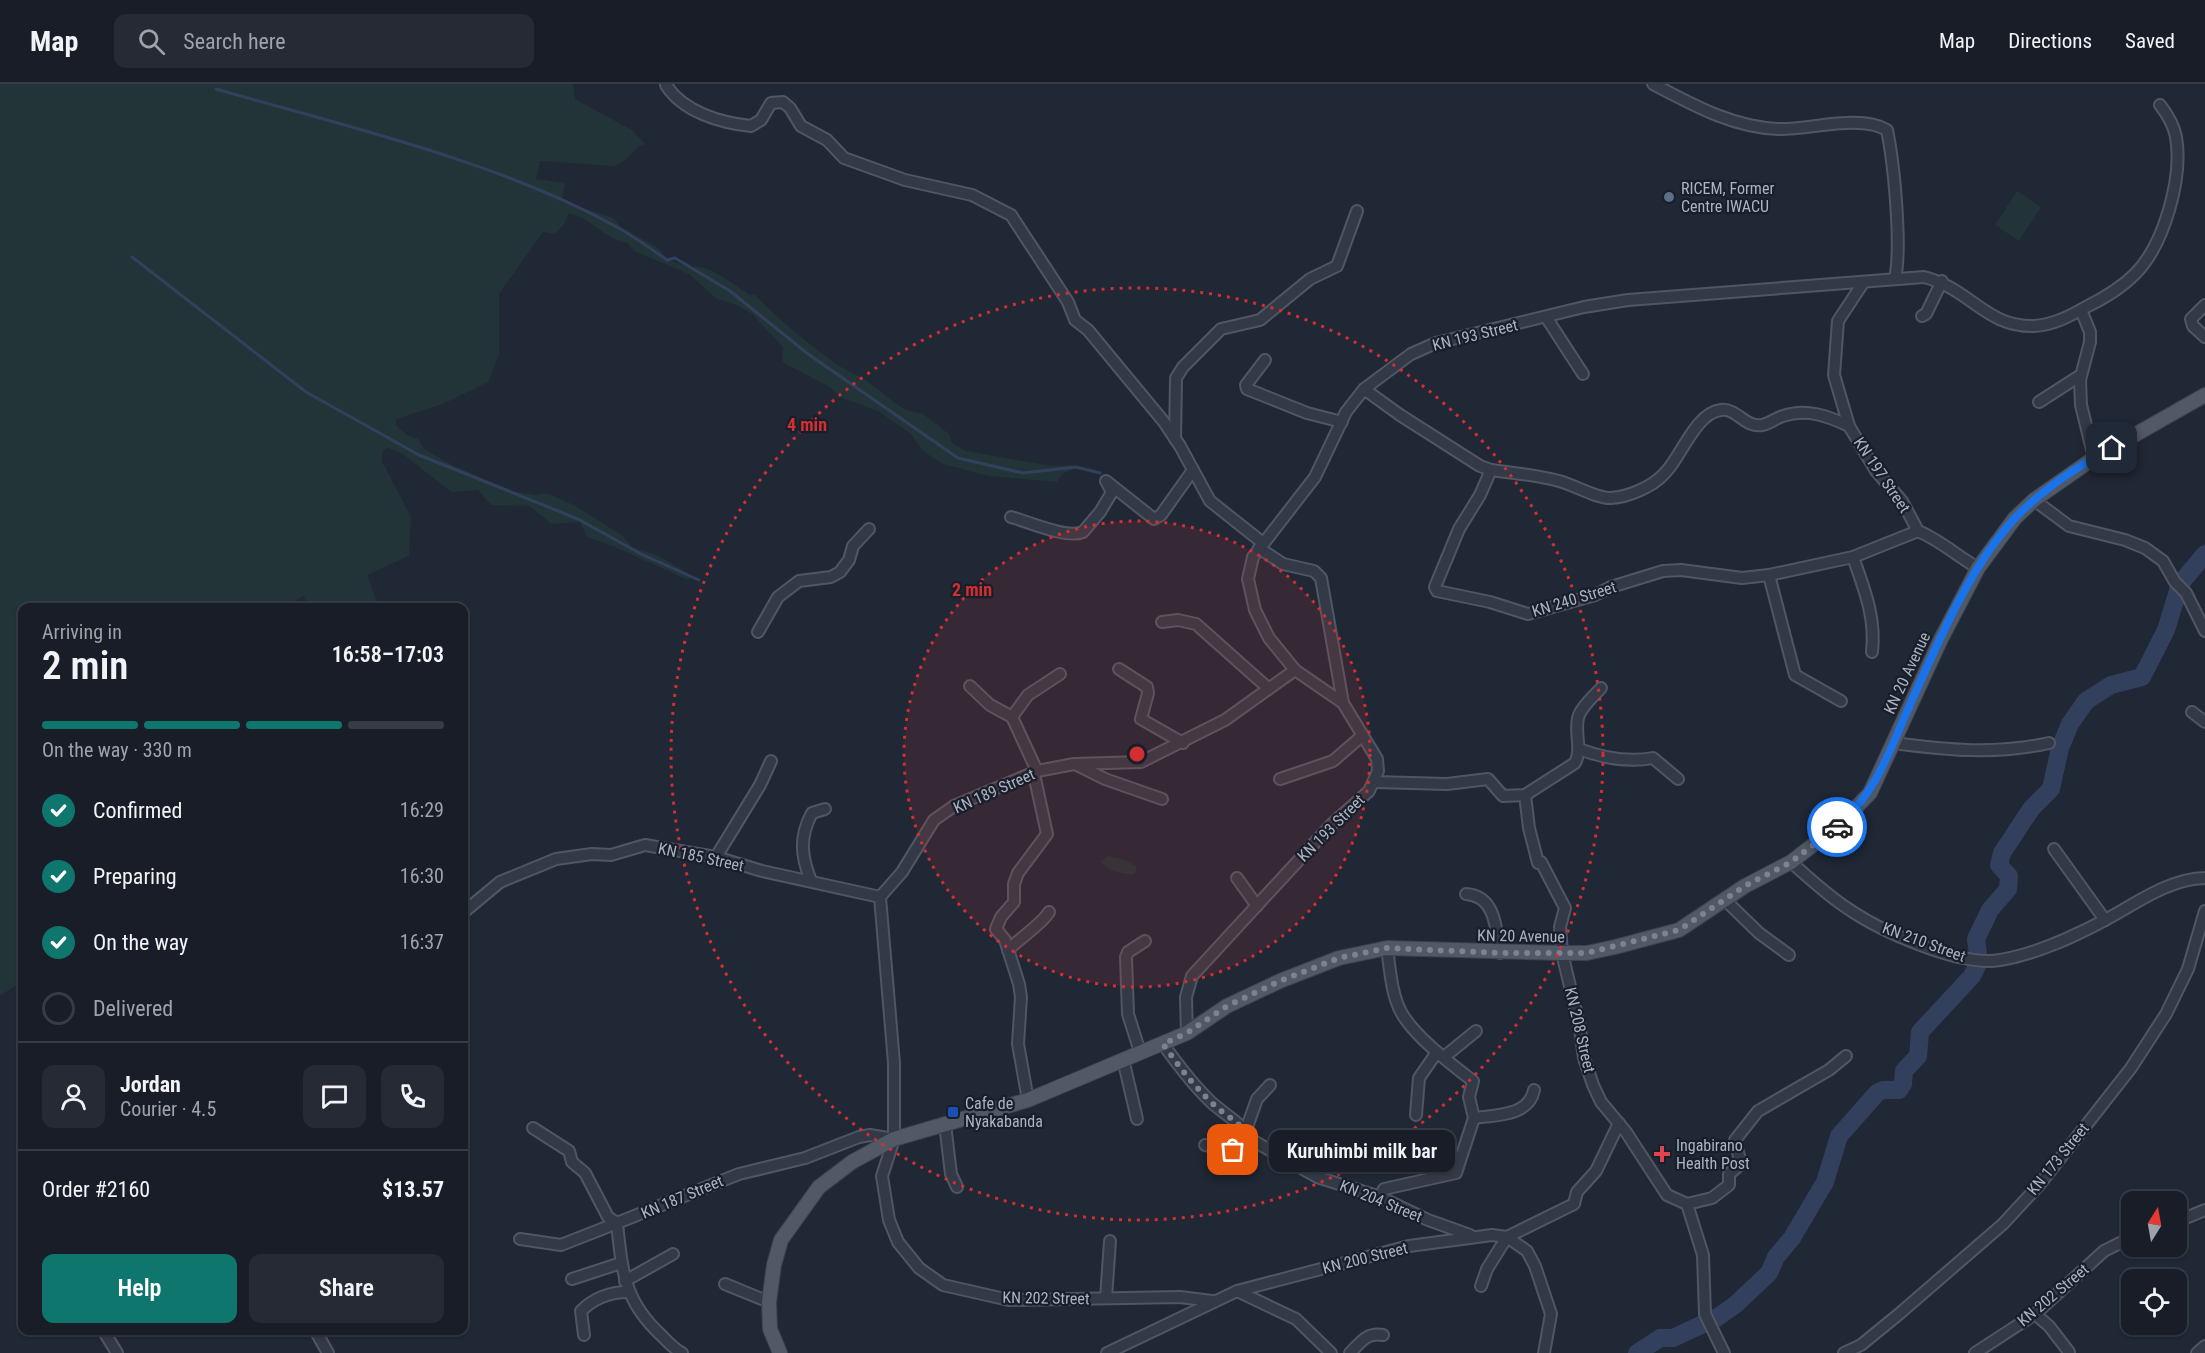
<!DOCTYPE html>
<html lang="en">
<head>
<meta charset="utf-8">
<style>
	body { margin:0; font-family:"Roboto Condensed",sans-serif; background:#252a34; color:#f1f3f6; height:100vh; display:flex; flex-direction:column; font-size:22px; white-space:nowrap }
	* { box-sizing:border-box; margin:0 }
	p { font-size:20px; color:#9fa2a8 }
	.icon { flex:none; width:33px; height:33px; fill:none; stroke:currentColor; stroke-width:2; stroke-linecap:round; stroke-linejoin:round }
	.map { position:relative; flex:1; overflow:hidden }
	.details { position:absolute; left:18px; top:519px; width:450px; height:732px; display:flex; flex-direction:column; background:#181d28; border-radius:12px; box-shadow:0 2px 4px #0004,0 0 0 2px #363b45 }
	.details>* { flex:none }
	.needle { width:39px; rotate:11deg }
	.fabs { position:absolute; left:2121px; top:1107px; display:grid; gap:12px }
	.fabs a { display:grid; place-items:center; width:66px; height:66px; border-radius:12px; background:#181d28; box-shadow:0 2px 4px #0004,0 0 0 2px #363b45; font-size:30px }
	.pin { position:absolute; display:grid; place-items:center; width:51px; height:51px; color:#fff; margin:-26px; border-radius:12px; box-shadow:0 3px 9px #0006 }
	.courier { position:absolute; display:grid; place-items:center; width:60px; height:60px; margin:-30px; border:4px solid #1a73e8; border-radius:50%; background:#fff; color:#222; box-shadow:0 2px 8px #0007 }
	.bubble { position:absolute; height:42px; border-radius:12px; background:#181d28; box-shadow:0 2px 4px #0004,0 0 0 2px #363b45; font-size:20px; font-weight:600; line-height:42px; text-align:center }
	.overview em { font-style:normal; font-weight:600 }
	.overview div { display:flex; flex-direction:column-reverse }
	.overview { display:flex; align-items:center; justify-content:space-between; height:102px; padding:0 24px }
	h1 { font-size:39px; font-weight:600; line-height:45px }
	.bar { display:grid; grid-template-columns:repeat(4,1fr); gap:9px 6px; align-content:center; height:72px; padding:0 24px }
	.bar i { height:8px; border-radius:4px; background:#363b45 }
	.bar .current { background:#0f766e }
	.bar p { grid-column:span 4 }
	.line { display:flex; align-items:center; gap:15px; padding:0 24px; border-top:2px solid #363b45 }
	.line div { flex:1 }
	.round { display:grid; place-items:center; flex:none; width:63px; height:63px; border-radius:12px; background:#252a34 }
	ol { padding:0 24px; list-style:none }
	li { display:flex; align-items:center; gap:18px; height:66px }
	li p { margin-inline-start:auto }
	li .icon { padding:6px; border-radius:50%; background:#0f766e; color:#fff; stroke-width:4 }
	li:last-child { color:#9fa2a8 }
	li i { width:33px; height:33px; border:3px solid #363b45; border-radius:50% }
	.primary-button { display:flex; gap:12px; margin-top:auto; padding:12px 24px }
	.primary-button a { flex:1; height:69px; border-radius:12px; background:#0f766e; color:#fff; font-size:24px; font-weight:600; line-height:69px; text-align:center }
	.primary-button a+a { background:#252a34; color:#f1f3f6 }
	header { display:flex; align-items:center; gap:36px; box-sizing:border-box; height:84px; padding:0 30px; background:#181d28; border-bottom:2px solid #363b45 }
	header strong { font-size:28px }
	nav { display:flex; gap:33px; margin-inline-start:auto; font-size:21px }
	.search { width:420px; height:54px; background:#252a34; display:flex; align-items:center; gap:15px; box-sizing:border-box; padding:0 21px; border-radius:12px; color:#9fa2a8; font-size:22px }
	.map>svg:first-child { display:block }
</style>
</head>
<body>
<header>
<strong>Map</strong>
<div class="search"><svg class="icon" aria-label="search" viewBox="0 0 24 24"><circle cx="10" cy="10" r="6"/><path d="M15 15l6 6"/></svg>Search here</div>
<nav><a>Map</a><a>Directions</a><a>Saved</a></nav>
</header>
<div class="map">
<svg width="2205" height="1269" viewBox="0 0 2205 1269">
	<rect width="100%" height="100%" fill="#202735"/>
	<g fill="#223437">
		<path d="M0 0H573L575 15 632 46 645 60C631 64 628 80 613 82L540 77 536 95 565 99 562 117 613 134 620 142 660 165 667 176 691 183C706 178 735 202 750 211L754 210C779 236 806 258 835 279 844 286 855 289 864 295 883 307 900 329 922 329L949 350 952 359 966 367 1051 382 1074 381V385L1062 390 1057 398 989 392 943 380 924 368 911 350 878 327 842 314 828 302 785 280 782 276 783 263 751 229 734 220 717 215 689 190 634 167 628 159C604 156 586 129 568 130L565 139 555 150 543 148 499 210V271L488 298 443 320 396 335V341L407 351 418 355 424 365 456 383 516 408 536 411 546 409 574 421 623 452 632 463 659 472 690 490 691 494 688 496 613 462 587 453 580 438 552 440 529 422 491 421 478 406 451 408 403 370 388 364 383 367 382 377 411 433 409 472 367 491 379 523H310L303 512 283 524H22V897L0 912Z"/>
		<path d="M2017 107 2041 123 2019 157 1995 141Z"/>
		<path d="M1107 772 1123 775 1136 782V788L1131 791 1112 787 1101 778Z"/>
	</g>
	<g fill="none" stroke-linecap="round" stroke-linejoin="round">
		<g stroke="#33405d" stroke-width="3">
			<path d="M216 5C345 42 496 77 613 141 632 151 650 164 667 176L675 174 730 207 808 270 958 374 1023 389 1076 383 1100 389"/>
			<path d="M132 173 306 308 419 371 578 435 641 470 699 496"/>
		</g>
		<path stroke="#33405d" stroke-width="18" d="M1637 1269 1660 1254H1673L1718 1233 1735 1221 1769 1189 1776 1173 1792 1154 1825 1098 1839 1052 1877 1009 1883 1006H1899L1903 1000 1904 987 1918 972 1920 948 1972 892 1979 878 1976 855 1990 826 2008 805 2009 792 1999 781 2002 769 2031 725 2051 705 2060 664 2070 640 2086 617 2111 601 2142 593 2166 546 2180 500 2205 470"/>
		<g stroke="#505664" stroke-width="14">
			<g id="minor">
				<path d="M1653 0C1693 21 1732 43 1778 45 1810 46 1859 30 1887 46 1894 80 1902 162 1895 195"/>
				<path d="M666 1C683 28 721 39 751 42L761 36 771 19 783 18 790 24 801 42 827 56 844 74 905 96 972 111 1011 131 1068 218 1075 236 1088 246 1164 338 1180 362 1210 417 1263 459"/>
				<path d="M1863 199 1838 237 1834 291 1849 342 1876 387 1902 417 1918 447C1940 456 1957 472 1978 484"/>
				<path d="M2205 221 2191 235 2193 242 2205 253"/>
				<path d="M2081 226 2090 248V258L2080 296 2081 321 2094 374"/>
				<path d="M1922 232 1926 230 1942 197"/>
				<path d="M1546 233 1583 290"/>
				<path d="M1265 276 1246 301 1247 305 1307 329 1342 338"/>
				<path d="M1364 305 1400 331 1480 382 1491 386 1480 411 1459 445 1435 503 1437 507 1490 518 1528 530 1595 511 1611 503 1663 487 1681 486 1742 494 1769 491 1853 473 1918 447"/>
				<path d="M2039 318 2081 291"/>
				<path d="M1175 355 1176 294 1183 283 1221 245 1260 236 1310 195 1337 182 1357 127"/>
				<path d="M1491 386C1514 389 1537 391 1559 397 1574 401 1598 415 1611 414 1628 413 1652 403 1664 390 1681 374 1695 329 1721 326 1737 324 1745 344 1762 341 1769 340 1776 334 1783 332 1806 324 1828 332 1849 342"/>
				<path d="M2034 416 2069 442 2125 456 2145 464 2163 477 2175 498 2186 509 2205 547"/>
				<path d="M1011 433C1029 438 1067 455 1083 448L1100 428 1112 408 1106 397 1154 435 1161 431 1193 386"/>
				<path d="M1259 464 1283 480 1314 487 1321 494 1343 619"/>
				<path d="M1853 473C1864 505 1876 533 1872 568"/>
				<path d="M1769 491 1795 591 1841 617"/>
				<path d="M1162 538 1178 536 1196 540 1268 604"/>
				<path d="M758 548 778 513 799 497 831 493 840 488 849 476 853 462 869 445"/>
				<path d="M1119 585 1147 603 1148 609 1141 635 1183 659"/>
				<path d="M970 602 990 621 1012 633 1037 687"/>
				<path d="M2192 628 2205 638"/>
				<path d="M1012 633 1028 611 1060 590"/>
				<path d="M1893 659C1947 666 1995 671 2049 659"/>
				<path d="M1579 665C1603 674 1627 679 1653 674L1678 695"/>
				<path d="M1077 681 1105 695 1162 715"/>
				<path d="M1280 695 1333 677 1363 651"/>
				<path d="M1375 698 1447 700 1488 695 1503 712 1525 711 1575 679C1583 664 1573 646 1579 631 1583 621 1594 612 1601 604"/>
				<path d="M1525 711 1529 744 1538 779 1541 778 1565 824 1560 843 1562 869 1580 944 1584 974 1593 1001 1601 1018 1626 1048 1667 1111 1687 1120 1703 1171 1705 1230 1724 1269"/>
				<path d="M2054 765 2105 836"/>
				<path d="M716 773 760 701 771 677"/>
				<path d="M1791 778C1809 794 1827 811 1847 824 1880 847 1960 883 2000 876 2037 870 2073 853 2105 836 2137 819 2168 795 2205 794"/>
				<path d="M1237 794 1257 822"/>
				<path d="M811 797C801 772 799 753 812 729L825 725"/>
				<path d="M1466 810C1496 812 1496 845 1500 869"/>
				<path d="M1725 816 1759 849 1789 871"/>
				<path d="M464 828 500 798 556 775 592 770 611 771 645 761 716 773 762 787 880 813"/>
				<path d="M1008 866C1019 855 1043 839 1049 828"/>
				<path d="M1187 949 1186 913 1192 892 1332 740 1369 707 1378 687 1377 675 1343 619 1295 586 1269 554 1255 526 1248 495 1253 473 1315 393 1346 328 1364 305 1411 270 1436 259 1584 223 1628 216 1924 193C1971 205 1985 243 2034 242 2053 241 2070 232 2086 223 2104 214 2120 205 2135 190 2164 161 2183 94 2176 53 2174 42 2167 30 2160 21"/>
				<path d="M1163 960C1178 981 1192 1000 1211 1018 1225 1031 1242 1039 1252 1056L1317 1093 1380 1113 1428 1136 1470 1151"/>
				<path d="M1140 968 1128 930 1126 873 1128 868 1145 857"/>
				<path d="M1444 973 1476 947"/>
				<path d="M1123 975 1137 1035"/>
				<path d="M1028 1016 1018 960 1021 913 1019 900 1005 856 996 845 1001 833 1014 818V800L1018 789 1047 750 1034 690"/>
				<path d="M1416 1031 1419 994 1437 968"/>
				<path d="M1474 1034C1497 1031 1529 1032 1534 1006"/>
				<path d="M945 1040 951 1090 957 1103"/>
				<path d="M533 1044 569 1067 572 1078 585 1089 608 1133 617 1139"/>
				<path d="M1246 1046 1257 1015 1270 1001"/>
				<path d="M1205 1061 1233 1066 1244 1065 1252 1056"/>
				<path d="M1380 1113 1384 1105 1456 1089 1474 1034 1469 1013 1473 997C1451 980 1414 952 1401 928 1391 909 1390 884 1387 864"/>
				<path d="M1687 1120 1712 1114 1729 1101V1090L1741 1080 1735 1056 1758 1027 1829 986 1846 972"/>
				<path d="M2176 1138 2205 1126"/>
				<path d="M520 1155 561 1161 617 1139"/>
				<path d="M572 1195 621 1179"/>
				<path d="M625 1197 673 1170"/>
				<path d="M725 1200 769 1218"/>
				<path d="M1481 1202 1487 1185 1507 1153 1574 1120 1577 1108 1596 1087 1619 1039"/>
				<path d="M1237 1207 1296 1235 1331 1269"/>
				<path d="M1106 1214 1110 1157"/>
				<path d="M1212 1217 1180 1213 1009 1216 943 1201 919 1184 898 1158 889 1136 882 1092 894 1055V979L880 813 902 788 934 736 954 722 1037 687 1074 680 1141 678 1225 636 1295 586"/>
				<path d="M2035 1230 2049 1242 2069 1268"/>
				<path d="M103 1246 117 1269"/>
				<path d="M315 1246 328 1269"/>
				<path d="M584 1251 581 1227C594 1214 610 1208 628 1208"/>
				<path d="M682 1269C674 1265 668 1258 661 1251 624 1217 622 1187 617 1139L739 1090 805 1074 859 1053 870 1051 894 1055"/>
				<path d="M1107 1269 1237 1207 1409 1162 1492 1151 1507 1153 1527 1167 1535 1182 1551 1230 1544 1269"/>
				<path d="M1350 1269C1361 1258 1367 1248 1383 1251"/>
				<path d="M1844 1269 1861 1261 1899 1230 2003 1140 2040 1100 2131 984 2166 930 2188 885 2205 827"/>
				<path d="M1975 1269 2035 1230 2104 1167 2132 1153"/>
				<path d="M2197 1269 2205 1262"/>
			</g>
		</g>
		<g stroke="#3c424f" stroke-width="16">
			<path id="major" d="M780 1269 770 1245 769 1218 774 1181 781 1156 819 1103 852 1078 894 1055 1028 1016 1187 949 1227 922 1280 897 1339 874 1387 864 1562 869H1587L1615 863 1679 846 1745 802 1791 778 1839 741 1870 709 1941 555 1978 484 2015 434 2034 416 2094 374 2205 311"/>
		</g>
		<use href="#minor" stroke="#333946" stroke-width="10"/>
		<use href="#major" stroke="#515866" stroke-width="14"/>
	</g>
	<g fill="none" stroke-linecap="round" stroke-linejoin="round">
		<path stroke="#7c8291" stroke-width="6" stroke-dasharray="0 10.8" d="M1233 1066 1249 1061 1252 1056C1242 1039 1225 1032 1211 1018 1192 1000 1178 981 1163 960L1187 949 1227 922 1280 897 1339 874 1387 864 1500 869H1587L1679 846 1745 802 1791 778 1837 743"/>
		<path stroke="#1a73e8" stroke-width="8" d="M1837 743C1876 709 1888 670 1909 623 1937 561 1969 483 2016 433 2043 405 2078 382 2112 364"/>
	</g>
	<circle cx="1137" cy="670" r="233" fill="#d42f30" fill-opacity=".12"/>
	<g fill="none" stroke="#d42f30" stroke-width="3" stroke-dasharray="3 6">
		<circle cx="1137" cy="670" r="233"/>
		<circle cx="1137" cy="670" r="466"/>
	</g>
	<circle fill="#5c6f8a" stroke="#181e2a" stroke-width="2" cx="1669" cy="113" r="6"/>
	<rect fill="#1a4fb4" stroke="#181e2a" stroke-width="2" x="947" y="1022" width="12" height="12" rx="3"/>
	<path fill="#e0444e" stroke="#181e2a" stroke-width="2" d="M1659 1061h6v6h6v6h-6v6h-6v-6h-6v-6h6z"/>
	<g text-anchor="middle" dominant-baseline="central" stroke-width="4.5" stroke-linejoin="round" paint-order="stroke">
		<g font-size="16" fill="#adb3c3" stroke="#181e2a" text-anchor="start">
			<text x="1681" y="104">RICEM, Former<tspan x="1681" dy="18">Centre IWACU</tspan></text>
			<text x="965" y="1019">Cafe de<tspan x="965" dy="18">Nyakabanda</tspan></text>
			<text x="1676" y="1061">Ingabirano<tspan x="1676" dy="18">Health Post</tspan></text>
		</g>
		<g font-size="16" fill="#adb3c3" stroke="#181e2a">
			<text transform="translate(1475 251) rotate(-14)">KN 193 Street</text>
			<text transform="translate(1882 391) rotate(56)">KN 197 Street</text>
			<text transform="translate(1574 515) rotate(-17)">KN 240 Street</text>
			<text transform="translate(1907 589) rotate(-65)">KN 20 Avenue</text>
			<text transform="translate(994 707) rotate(-24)">KN 189 Street</text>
			<text transform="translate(1331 744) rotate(-45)">KN 193 Street</text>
			<text transform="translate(701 773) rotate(12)">KN 185 Street</text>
			<text transform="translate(1521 852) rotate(1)">KN 20 Avenue</text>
			<text transform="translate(1924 858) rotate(20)">KN 210 Street</text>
			<text transform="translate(1580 946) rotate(77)">KN 208 Street</text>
			<text transform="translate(2058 1075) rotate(-51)">KN 173 Street</text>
			<text transform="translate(682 1113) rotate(-23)">KN 187 Street</text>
			<text transform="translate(1381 1117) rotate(22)">KN 204 Street</text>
			<text transform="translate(1365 1174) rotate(-14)">KN 200 Street</text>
			<text transform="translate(2053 1211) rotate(-40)">KN 202 Street</text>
			<text transform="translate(1046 1214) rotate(1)">KN 202 Street</text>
		</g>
	</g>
	<circle cx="1137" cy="670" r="9" fill="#d42f30" stroke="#181e2a" stroke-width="3"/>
	<g font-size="18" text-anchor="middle" font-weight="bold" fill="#d42f30" stroke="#181e2a" stroke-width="4.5" stroke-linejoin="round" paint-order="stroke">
		<text x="807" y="347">4 min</text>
		<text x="972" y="512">2 min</text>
	</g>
</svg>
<div class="fabs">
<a><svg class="needle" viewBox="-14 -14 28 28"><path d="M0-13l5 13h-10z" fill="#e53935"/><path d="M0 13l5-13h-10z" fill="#9fa2a8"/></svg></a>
<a><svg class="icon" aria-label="locate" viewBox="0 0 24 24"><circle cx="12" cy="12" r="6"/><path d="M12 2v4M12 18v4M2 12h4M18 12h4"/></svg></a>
</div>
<div class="pin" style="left:1233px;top:1066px;background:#ea580c"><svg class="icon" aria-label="bag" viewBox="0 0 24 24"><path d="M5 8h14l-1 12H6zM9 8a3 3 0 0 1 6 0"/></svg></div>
<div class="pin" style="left:2112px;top:364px;background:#1f2937"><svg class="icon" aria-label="home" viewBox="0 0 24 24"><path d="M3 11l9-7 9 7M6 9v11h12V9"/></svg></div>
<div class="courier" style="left:1837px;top:743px"><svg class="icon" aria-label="car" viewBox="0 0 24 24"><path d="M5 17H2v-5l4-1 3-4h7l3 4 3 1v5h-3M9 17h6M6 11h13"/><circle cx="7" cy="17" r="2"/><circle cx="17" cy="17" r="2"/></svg></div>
<div class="bubble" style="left:1269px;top:1046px;width:186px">Kuruhimbi milk bar</div>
<section class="details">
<div class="overview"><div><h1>2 min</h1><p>Arriving in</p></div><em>16:58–17:03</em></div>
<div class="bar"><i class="current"></i><i class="current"></i><i class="current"></i><i></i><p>On the way · 330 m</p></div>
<ol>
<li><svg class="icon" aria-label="check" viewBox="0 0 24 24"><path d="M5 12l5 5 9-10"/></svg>Confirmed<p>16:29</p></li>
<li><svg class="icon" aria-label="check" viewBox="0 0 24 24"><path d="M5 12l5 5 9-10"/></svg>Preparing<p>16:30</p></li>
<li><svg class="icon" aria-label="check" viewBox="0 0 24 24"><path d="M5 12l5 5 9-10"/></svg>On the way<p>16:37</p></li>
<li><i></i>Delivered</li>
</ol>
<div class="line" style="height:108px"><a class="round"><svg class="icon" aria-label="person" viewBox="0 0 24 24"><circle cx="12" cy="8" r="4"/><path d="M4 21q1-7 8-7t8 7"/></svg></a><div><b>Jordan</b><p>Courier · 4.5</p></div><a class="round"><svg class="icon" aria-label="chat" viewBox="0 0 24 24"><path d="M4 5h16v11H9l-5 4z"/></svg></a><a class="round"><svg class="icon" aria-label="phone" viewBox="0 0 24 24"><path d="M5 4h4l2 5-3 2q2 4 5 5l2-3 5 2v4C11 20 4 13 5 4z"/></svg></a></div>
<div class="line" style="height:78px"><div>Order #2160</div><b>$13.57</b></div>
<div class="primary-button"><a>Help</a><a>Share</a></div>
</section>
</div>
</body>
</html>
